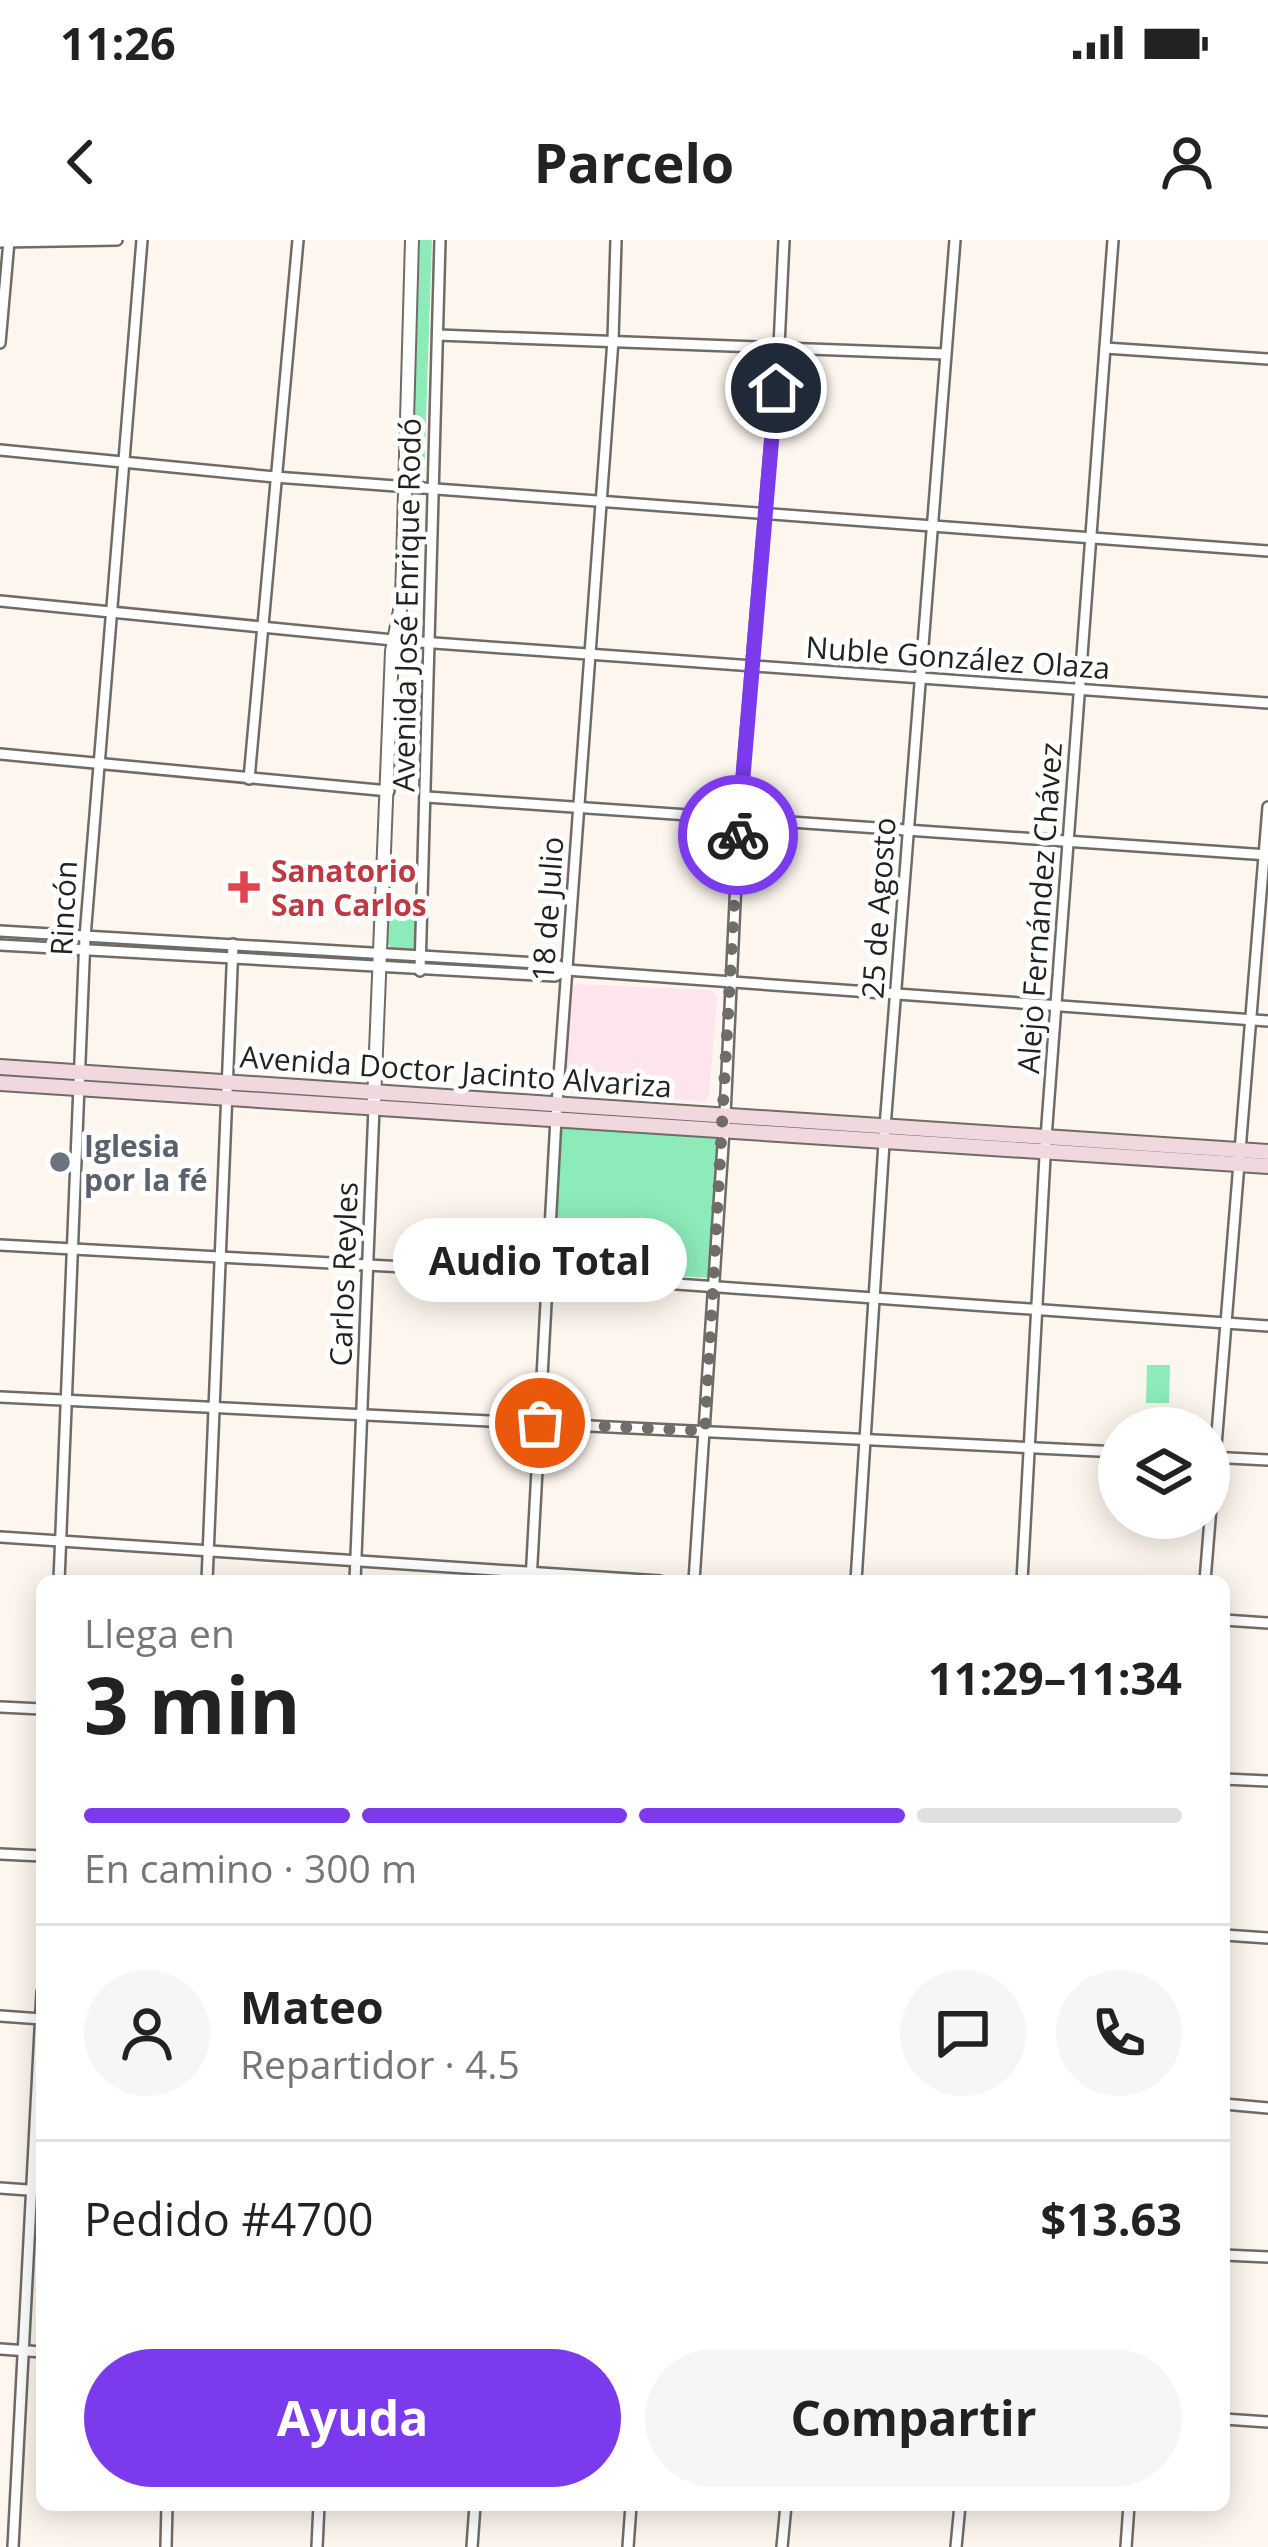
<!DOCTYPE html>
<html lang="es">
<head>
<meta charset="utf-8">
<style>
	body { margin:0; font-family:"Open Sans",sans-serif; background:#f6f6f6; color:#222; height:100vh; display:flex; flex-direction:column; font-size:45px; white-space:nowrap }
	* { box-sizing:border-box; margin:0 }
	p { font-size:39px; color:#767676 }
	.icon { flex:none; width:66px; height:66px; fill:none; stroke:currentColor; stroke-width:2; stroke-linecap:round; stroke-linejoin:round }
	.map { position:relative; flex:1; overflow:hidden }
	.sheet { position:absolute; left:36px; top:1335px; width:1194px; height:936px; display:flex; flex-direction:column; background:#fff; border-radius:18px; box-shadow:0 6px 30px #0003 }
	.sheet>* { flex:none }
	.controls { position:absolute; left:1098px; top:1167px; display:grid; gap:24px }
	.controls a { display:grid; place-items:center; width:132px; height:132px; border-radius:50%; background:#fff; box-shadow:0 6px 30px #0003; font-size:60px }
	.pin { position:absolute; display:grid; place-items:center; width:102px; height:102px; color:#fff; margin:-51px; border:6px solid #fff; border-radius:50%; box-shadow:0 3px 12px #0007 }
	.courier { position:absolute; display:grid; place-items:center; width:120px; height:120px; margin:-60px; border:9px solid #7c3aed; border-radius:50%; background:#fff; color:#222; box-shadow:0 3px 15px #0007 }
	.bubble { position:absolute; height:84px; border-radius:42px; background:#fff; box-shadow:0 6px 30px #0003; font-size:39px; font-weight:700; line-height:84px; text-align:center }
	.headline em { font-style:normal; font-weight:700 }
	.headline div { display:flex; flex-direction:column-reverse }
	.headline { display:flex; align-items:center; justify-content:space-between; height:204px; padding:0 48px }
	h1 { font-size:78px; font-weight:700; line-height:90px }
	.bar { display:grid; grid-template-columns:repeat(4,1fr); gap:18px 12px; align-content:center; height:144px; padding:0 48px }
	.bar i { height:15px; border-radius:9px; background:#e0e0e0 }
	.bar .active { background:#7c3aed }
	.bar p { grid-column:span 4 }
	.line { display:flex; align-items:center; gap:30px; padding:0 48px; border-top:3px solid #e0e0e0 }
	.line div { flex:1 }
	.round { display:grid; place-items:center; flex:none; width:126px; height:126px; border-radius:63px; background:#f6f6f6 }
	.button { display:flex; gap:24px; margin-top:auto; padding:24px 48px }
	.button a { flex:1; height:138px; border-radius:72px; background:#7c3aed; color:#fff; font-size:48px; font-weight:700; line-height:138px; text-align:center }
	.button a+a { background:#f6f6f6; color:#222 }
	.status { display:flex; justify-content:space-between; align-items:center; height:84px; padding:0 60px; background:#fff; direction:ltr }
	.status svg { height:33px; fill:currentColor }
	header { display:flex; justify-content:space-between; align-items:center; height:156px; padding:0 48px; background:#fff; font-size:54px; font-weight:700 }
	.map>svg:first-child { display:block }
</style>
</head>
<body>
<div class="status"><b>11:26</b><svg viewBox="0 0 49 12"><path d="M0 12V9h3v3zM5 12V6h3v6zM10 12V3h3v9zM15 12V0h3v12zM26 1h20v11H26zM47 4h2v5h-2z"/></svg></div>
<header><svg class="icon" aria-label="back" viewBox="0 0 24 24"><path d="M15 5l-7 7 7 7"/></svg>Parcelo<svg class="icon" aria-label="person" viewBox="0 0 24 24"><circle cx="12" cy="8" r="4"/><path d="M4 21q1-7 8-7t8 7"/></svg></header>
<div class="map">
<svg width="1268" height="2307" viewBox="0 0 1268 2307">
	<rect width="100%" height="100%" fill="#fcf6ee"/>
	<path fill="#fee5ed" d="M576 744 711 750 717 758 709 856 705 862 570 848 566 843 570 751Z"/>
	<g fill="#8cebb9">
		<path d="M420 0H432L424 241 412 237Z"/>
		<path d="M398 407H420L425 434 404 432 395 438Z"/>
		<path d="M410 447H418L423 452 424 479 404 478 405 454Z"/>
		<path d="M389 669 418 670 417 710 392 709 387 703Z"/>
		<path d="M562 886 720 897 711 1038 554 1029Z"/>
		<path d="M1147 1125H1170L1169 1163H1146Z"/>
	</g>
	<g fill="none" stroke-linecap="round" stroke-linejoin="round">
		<g stroke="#706b65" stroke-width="14">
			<g id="minor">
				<path d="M0 2 117 0"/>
				<path d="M438 95 945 114"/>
				<path d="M0 103 9 1"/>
				<path d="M1105 108 1268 119"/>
				<path d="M0 210 275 237 1268 311"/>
				<path d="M0 361 393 400 1268 463"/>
				<path d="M0 514 389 551"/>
				<path d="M249 539 298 0"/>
				<path d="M427 557 1268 615"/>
				<path d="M0 691 555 724 567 730 1268 781"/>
				<path d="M0 705 555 736 567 730"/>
				<path d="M420 731 440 0"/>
				<path d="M0 1005 550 1035 1268 1086"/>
				<path d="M0 1157 1119 1212"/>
				<path d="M1209 1217 1268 1220"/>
				<path d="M0 1297 660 1341"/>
				<path d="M59 1341 85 697 142 0"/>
				<path d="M207 1341 233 704"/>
				<path d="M355 1341 374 867"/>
				<path d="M531 1341 556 878 613 100 616 0"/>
				<path d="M694 1341 725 875 739 578 779 106 784 0"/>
				<path d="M856 1341 885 887 955 0"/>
				<path d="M1022 1341 1046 898 1113 0"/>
				<path d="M1205 1341 1268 567"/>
				<path d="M1224 1380 1268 1383"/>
				<path d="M0 1467 42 1469"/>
				<path d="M1224 1539 1268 1541"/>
				<path d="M0 1614 42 1616"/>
				<path d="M1224 1695 1268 1698"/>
				<path d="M0 1776 42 1779"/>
				<path d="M1224 1864 1268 1868"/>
				<path d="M0 1948 42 1951"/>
				<path d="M1224 2015 1268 2017"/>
				<path d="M0 2109 42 2112"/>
				<path d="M1224 2179 1268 2182"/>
				<path d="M13 2307 42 1752"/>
				<path d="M166 2307 167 2265"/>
				<path d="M317 2307 319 2265"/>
				<path d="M472 2307 475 2265"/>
				<path d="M628 2307 631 2265"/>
				<path d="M782 2307 786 2265"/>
				<path d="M956 2307 960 2265"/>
				<path d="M1126 2307 1129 2265"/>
			</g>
		</g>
		<g stroke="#706b65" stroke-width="16">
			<path id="tertiary" d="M374 861 392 411 402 360 412 0"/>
		</g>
		<g stroke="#706b65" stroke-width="18">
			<g id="secondary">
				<path d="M0 827 1268 912"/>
				<path d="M0 843 1268 926"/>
			</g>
		</g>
		<use href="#minor" stroke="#fff" stroke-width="9"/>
		<use href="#tertiary" stroke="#fff" stroke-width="12"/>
		<use href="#secondary" stroke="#f1d8de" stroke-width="14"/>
	</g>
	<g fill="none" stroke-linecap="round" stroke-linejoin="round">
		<path stroke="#706c67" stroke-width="12" stroke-dasharray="0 21.6" d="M540 1183 705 1191 738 595"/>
		<path stroke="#7c3aed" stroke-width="15" d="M738 595 776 148"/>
	</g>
	<path fill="#e0444e" stroke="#fff" stroke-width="4.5" d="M238 629h12v12h12v12h-12v12h-12v-12h-12v-12h12z"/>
	<circle fill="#6b7280" stroke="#fff" stroke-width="4.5" cx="60" cy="922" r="12"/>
	<g text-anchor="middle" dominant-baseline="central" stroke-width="10" stroke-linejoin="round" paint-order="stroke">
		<g font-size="30" fill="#24221f" stroke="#fff">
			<text transform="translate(406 365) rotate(-89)">Avenida José Enrique Rodó</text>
			<text transform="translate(958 417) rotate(4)">Nuble González Olaza</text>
			<text transform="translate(63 668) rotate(-87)">Rincón</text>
			<text transform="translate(878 668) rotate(-86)">25 de Agosto</text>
			<text transform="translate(1039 668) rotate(-86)">Alejo Fernández Chávez</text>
			<text transform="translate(547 669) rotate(-86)">18 de Julio</text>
			<text transform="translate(456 831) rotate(4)">Avenida Doctor Jacinto Alvariza</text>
			<text transform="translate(343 1034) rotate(-88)">Carlos Reyles</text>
		</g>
		<g font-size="30" font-weight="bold" fill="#be3a42" stroke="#fff" text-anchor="start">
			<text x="271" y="630">Sanatorio<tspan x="271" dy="34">San Carlos</tspan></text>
		</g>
		<g font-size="30" font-weight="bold" fill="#5b616d" stroke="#fff" text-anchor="start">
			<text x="84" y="905">Iglesia<tspan x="84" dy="34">por la fé</tspan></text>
		</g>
	</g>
</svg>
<div class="controls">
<a><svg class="icon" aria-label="layers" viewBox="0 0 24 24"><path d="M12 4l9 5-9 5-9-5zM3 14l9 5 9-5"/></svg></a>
</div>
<div class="pin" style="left:540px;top:1183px;background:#ea580c"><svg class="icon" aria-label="bag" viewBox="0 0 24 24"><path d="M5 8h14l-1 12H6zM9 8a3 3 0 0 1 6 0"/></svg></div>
<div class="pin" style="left:776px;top:148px;background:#1f2937"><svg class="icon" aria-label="home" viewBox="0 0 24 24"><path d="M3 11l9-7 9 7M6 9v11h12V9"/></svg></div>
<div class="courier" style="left:738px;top:595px"><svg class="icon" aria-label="bike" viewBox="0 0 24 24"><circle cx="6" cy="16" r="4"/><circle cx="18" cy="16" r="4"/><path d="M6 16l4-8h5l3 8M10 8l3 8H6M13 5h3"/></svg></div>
<div class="bubble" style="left:393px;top:978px;width:294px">Audio Total</div>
<section class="sheet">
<div class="headline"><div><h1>3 min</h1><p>Llega en</p></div><em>11:29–11:34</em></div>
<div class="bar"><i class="active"></i><i class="active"></i><i class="active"></i><i></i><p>En camino · 300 m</p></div>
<div class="line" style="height:216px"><a class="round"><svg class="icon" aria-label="person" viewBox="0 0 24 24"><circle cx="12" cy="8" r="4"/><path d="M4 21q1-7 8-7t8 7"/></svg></a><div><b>Mateo</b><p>Repartidor · 4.5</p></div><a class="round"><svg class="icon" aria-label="chat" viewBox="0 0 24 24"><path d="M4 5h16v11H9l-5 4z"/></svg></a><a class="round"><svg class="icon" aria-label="phone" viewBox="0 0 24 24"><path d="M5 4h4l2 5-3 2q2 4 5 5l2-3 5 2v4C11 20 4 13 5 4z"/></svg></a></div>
<div class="line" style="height:156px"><div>Pedido #4700</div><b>$13.63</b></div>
<div class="button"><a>Ayuda</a><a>Compartir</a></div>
</section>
</div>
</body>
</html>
